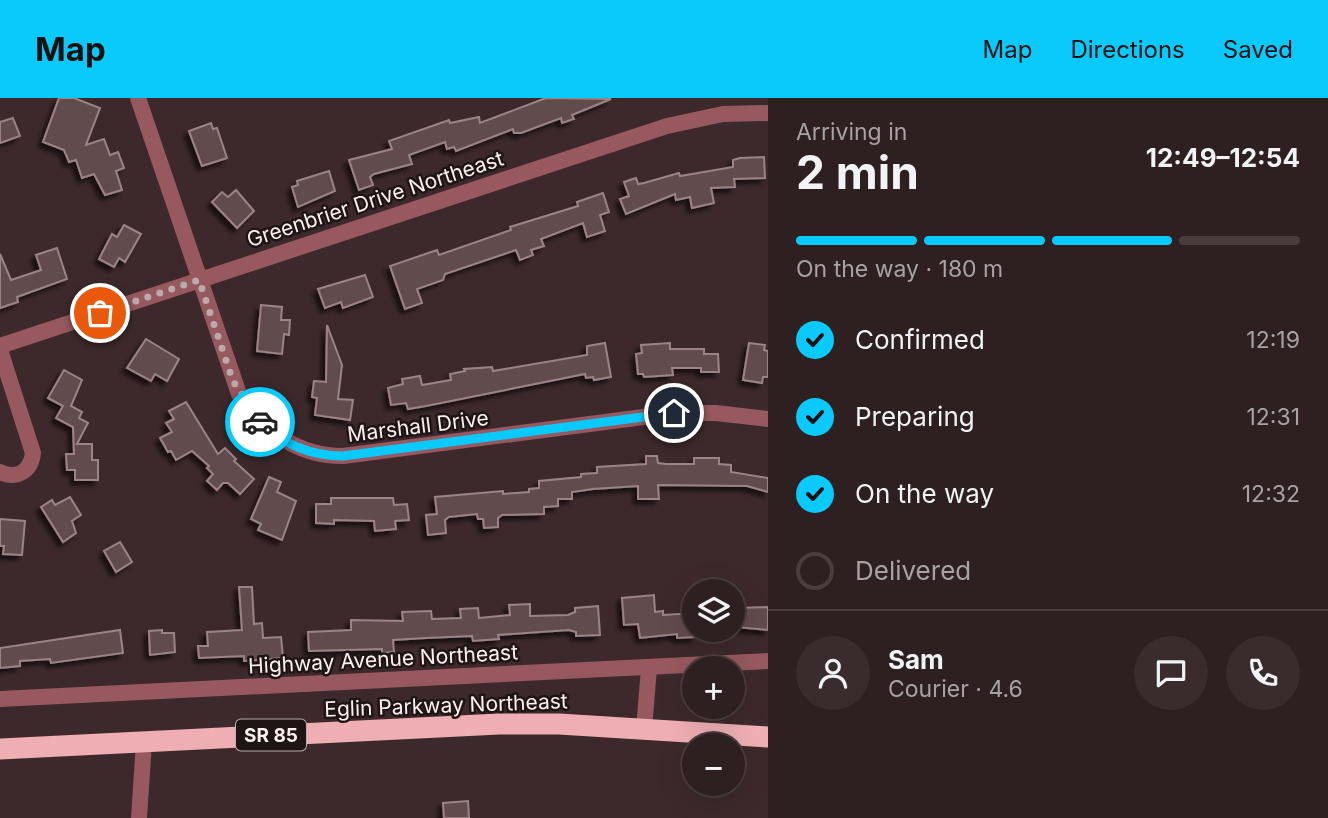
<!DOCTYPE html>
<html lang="en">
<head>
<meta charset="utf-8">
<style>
	body { margin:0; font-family:Inter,sans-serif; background:#3a2c2d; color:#f1f3f6; height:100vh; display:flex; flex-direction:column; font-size:26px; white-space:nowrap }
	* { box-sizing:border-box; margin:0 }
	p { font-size:23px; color:#a7a2a5 }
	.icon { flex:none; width:38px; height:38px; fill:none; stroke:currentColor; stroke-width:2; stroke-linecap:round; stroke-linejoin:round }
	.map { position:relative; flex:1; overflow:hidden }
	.side { display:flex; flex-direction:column; background:#2e1f20; width:560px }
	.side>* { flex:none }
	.fabs { position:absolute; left:682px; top:481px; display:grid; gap:14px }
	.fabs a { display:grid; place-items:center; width:63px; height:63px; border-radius:50%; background:#2e1f20; box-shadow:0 7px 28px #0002,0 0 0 2px #493d3e; font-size:35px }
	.pin { position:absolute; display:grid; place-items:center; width:60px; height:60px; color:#fff; margin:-30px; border:4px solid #fff; border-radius:50%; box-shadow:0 2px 7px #0007 }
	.courier { position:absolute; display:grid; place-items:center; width:70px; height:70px; margin:-35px; border:5px solid #09cafa; border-radius:50%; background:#fff; color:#222; box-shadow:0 2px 9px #0007 }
	.summary em { font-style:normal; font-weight:700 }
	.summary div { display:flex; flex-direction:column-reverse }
	.summary { display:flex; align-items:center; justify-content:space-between; height:119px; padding:0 28px }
	h1 { font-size:46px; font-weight:700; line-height:52px }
	.bar { display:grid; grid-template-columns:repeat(4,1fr); gap:10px 7px; align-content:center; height:84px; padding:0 28px }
	.bar i { height:9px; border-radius:5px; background:#493d3e }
	.bar .active { background:#09cafa }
	.bar p { grid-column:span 4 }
	.line { display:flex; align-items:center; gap:18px; padding:0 28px; border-top:2px solid #493d3e }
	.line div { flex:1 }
	.round { display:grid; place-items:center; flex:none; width:74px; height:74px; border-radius:37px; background:#3a2c2d }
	ol { padding:0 28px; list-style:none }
	li { display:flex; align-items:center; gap:21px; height:77px }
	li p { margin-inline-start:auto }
	li .icon { padding:7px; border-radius:50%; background:#09cafa; color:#111; stroke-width:4 }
	li:last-child { color:#a7a2a5 }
	li i { width:38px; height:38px; border:4px solid #493d3e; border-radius:50% }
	header { display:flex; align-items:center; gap:42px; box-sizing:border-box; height:98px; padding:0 35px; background:#09cafa; color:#111 }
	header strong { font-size:33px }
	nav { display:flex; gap:38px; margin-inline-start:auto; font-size:24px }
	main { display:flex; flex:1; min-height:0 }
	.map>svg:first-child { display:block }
</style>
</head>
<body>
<header>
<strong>Map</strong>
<nav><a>Map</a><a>Directions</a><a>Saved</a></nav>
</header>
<main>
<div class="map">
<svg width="768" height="720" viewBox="0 0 768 720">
	<defs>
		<filter id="shadow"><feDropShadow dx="-4.5" dy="4.5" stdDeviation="2" flood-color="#0009"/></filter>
	</defs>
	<rect width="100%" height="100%" fill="#3d292b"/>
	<g fill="#624c4e" stroke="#9c8385" stroke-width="2" filter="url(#shadow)">
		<path d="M59 0H74L100 10 86 47 104 41 110 57 118 54 124 70 116 73 122 92 105 97 94 76 82 80 76 62 69 64 64 52 43 44Z"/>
		<path d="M546 0 611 1 572 17 574 21 562 25 561 20 521 35H514L513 31 456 53 454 49 447 51 445 44 409 57 412 66 374 76 370 79 373 87 359 92 349 62 392 51 389 43 449 22 450 25 479 19 480 25Z"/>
		<path d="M13 20 20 38 0 45V24Z"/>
		<path d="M211 25 213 31 217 30 227 60 202 68 189 33Z"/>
		<path d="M764 59 765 80 734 81 735 89 711 90 714 105 692 110 690 99 676 102 675 96 626 116 620 101 629 98 624 84 636 80 638 86 644 85 679 75 680 78 733 69V62L740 60Z"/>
		<path d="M329 73 335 93 298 109 292 89 298 87 297 83Z"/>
		<path d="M236 92 254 113 237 130 212 104 222 94 228 99Z"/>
		<path d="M603 95 609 114 600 117 605 133 587 139 583 125 541 141 544 148 531 152 533 157 520 162 516 152 445 176 443 182 417 191 422 205 405 211 390 168 437 152 439 157 511 132 510 129 578 108 577 104Z"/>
		<path d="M124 127 141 136 125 164 119 160 114 169 99 161 112 136 117 139Z"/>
		<path d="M57 150 67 181 17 199 18 204 0 210V156L11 182 41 172 36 157Z"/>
		<path d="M365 177 373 199 343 210 341 204 325 210 318 191Z"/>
		<path d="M261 207 282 209 281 222H290L289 237 284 236 282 256 257 253Z"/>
		<path d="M327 227 342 267 338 301 353 302 350 322 315 317 317 300 312 299 314 283 326 284Z"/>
		<path d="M146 241 179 261 167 283 155 276 151 283 127 270Z"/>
		<path d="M605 245 611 279 594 282 593 279 586 280 585 276 426 308 408 311 406 305 391 307 388 290 403 286 402 281 420 278 422 287 451 282 450 276 465 273 464 271 492 269 493 273 587 257V248Z"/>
		<path d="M670 245V251H704V256H718L719 274H701V270H672L673 277 644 279 643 276H638L636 256 642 255 641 247Z"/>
		<path d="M749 245 765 247 764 252 768 253V279H763L762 285 743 282Z"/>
		<path d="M64 272 82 282 71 308 82 314 79 320 88 325 77 346H92V362H98V382H75V372H67L66 356H74L73 329 56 320 63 308 48 300Z"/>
		<path d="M186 304 218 356 225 350 236 361 234 363 254 381 240 396 228 385H223L217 392 207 383 213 376 207 370 209 368 192 353 176 362 171 353 168 354 160 340 172 334 166 325 174 321 169 313Z"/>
		<path d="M646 358H657L658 365 666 366H694V360H719V366L731 367V374L768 380V394L747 388 658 387 659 401H638V388L593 391 572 394V401H558V408L544 409V416L502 417 498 420V429L484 430 483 421H478L477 416 449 419 445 422 446 435 428 437 426 417 437 416 435 399 503 393V396L529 394V391L539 390V383L581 379V376L597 375V369L646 366Z"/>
		<path d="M269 379 281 384 277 394 296 403 282 442 258 432 261 426 251 421Z"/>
		<path d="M70 399 81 417 72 423 76 435 63 444 41 409 52 402 55 407Z"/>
		<path d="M331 400H393L394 407 407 406 409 422 395 423 396 431 375 433 374 423 334 422V426L316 425V406H331Z"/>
		<path d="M0 421 25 423 22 457 3 456 4 448H0Z"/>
		<path d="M120 444 132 464 116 474 104 453Z"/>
		<path d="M239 489H252L254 526 262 525 263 540 281 539 283 560 244 563V558L199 560 198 548H208L207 534 242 532Z"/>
		<path d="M654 497 655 514 663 513V517L695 515V539L677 540V536L640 540 638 526 624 527 622 500Z"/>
		<path d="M530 506V518L568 517 575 514V510L598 508 600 537 576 538V534L569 532 498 537 499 541 473 543 472 538 426 540 393 542 394 554 382 555V551L309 553 308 534 351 532V522L403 523 402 514 431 513 432 521 461 520 460 511 478 510 479 520 510 517 509 507Z"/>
		<path d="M768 509V532L736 529V510Z"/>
		<path d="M120 532 123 555 51 565 50 561 20 563V568L0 570V550Z"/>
		<path d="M162 532V535H174L175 554 150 557 149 533Z"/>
		<path d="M468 703 469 720H444L443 705Z"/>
	</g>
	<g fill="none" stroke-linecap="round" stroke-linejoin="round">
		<g stroke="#97585f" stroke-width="16">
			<path d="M138 0 239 296C263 333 298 358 343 358L674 315H716L768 321"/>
			<path d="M0 248 667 28 723 16 768 15"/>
			<path d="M0 252 33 355C31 373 17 382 0 374"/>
			<path d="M0 601 768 563"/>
			<path d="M644 631 649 570"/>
			<path d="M139 720 144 644"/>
		</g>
		<path stroke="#eeaeb4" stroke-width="21" d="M0 651 499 626H559L768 639"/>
	</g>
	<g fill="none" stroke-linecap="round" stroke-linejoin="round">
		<path stroke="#baaaac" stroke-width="7" stroke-dasharray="0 12.6" d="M100 215 199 182 233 283 260 324"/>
		<path stroke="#09cafa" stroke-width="9" d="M260 324C283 346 312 358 343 358L674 315"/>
	</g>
	<g text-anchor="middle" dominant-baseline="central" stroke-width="5" stroke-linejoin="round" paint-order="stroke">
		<rect fill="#1e1515" stroke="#bbaeaf" stroke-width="2" x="236" y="621.5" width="70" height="31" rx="5"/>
		<g font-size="19" font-weight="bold" fill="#fef0f1">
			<text x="271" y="637">SR 85</text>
		</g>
		<g font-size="21" fill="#fef0f1" stroke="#1e1515">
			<text transform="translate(375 101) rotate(-18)">Greenbrier Drive Northeast</text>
			<text transform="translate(418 328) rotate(-7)">Marshall Drive</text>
			<text transform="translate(383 561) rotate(-3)">Highway Avenue Northeast</text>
			<text transform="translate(446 607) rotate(-2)">Eglin Parkway Northeast</text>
		</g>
	</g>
</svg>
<div class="fabs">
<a><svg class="icon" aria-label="layers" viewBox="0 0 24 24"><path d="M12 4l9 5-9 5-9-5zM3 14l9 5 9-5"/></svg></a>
<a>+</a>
<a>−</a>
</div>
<div class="pin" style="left:100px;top:215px;background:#ea580c"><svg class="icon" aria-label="bag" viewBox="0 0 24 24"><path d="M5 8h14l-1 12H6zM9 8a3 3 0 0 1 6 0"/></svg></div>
<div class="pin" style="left:674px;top:315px;background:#1f2937"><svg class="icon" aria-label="home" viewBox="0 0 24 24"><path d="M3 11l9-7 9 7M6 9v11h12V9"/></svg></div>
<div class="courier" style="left:260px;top:324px"><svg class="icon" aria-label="car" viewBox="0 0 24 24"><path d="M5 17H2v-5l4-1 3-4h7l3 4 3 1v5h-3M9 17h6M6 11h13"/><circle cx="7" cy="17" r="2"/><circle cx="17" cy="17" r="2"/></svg></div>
</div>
<section class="side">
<div class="summary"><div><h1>2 min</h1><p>Arriving in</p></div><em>12:49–12:54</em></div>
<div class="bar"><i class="active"></i><i class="active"></i><i class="active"></i><i></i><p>On the way · 180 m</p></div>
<ol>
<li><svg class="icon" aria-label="check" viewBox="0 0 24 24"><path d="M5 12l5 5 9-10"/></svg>Confirmed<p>12:19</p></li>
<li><svg class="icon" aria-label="check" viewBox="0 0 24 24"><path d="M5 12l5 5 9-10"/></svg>Preparing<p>12:31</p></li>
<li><svg class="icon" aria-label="check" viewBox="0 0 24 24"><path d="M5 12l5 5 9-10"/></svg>On the way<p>12:32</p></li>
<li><i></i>Delivered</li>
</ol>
<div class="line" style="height:126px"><a class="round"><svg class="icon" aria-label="person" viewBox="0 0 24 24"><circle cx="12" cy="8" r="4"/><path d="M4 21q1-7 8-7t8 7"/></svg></a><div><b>Sam</b><p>Courier · 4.6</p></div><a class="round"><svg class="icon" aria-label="chat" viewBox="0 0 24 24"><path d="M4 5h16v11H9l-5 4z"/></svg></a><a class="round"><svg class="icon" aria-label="phone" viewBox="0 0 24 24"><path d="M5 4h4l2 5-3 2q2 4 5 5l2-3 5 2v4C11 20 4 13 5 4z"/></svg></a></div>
</section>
</main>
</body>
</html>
